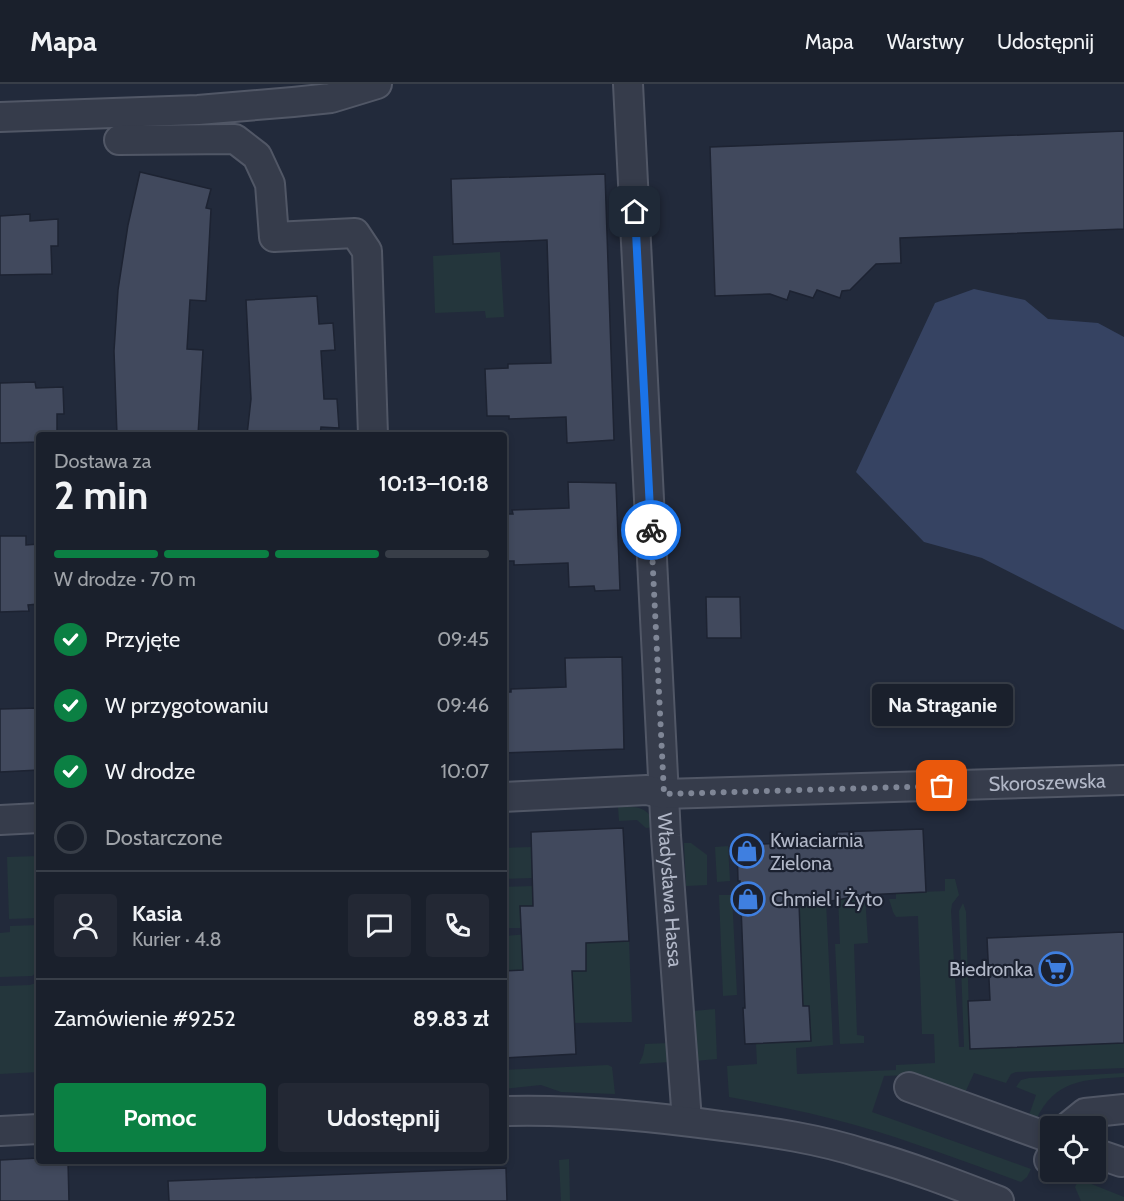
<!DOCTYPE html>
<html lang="pl">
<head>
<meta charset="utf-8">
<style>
	body { margin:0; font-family:Cabin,sans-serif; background:#232834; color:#f1f3f6; height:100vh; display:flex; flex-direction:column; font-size:22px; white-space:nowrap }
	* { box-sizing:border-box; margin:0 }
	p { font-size:20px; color:#9fa3a9 }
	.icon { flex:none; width:33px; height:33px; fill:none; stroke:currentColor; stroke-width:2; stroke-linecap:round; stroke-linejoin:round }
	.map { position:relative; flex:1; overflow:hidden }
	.drawer { position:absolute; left:36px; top:348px; width:471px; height:732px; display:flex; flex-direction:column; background:#1a202c; border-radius:6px; box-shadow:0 3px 9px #0003,0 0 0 2px #383e48 }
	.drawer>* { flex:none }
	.fabs { position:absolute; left:1040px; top:1032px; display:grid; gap:12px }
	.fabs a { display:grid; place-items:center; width:66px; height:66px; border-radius:6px; background:#1a202c; box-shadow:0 3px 9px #0003,0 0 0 2px #383e48; font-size:30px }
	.pin { position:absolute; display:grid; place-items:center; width:51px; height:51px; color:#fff; margin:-26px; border-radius:12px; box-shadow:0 3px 9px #0006 }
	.courier { position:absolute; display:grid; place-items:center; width:60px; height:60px; margin:-30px; border:4px solid #1a73e8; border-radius:50%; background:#fff; color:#222; box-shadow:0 2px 8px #0007 }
	.bubble { position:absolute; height:42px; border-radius:6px; background:#1a202c; box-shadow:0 3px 9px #0003,0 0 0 2px #383e48; font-size:20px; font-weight:700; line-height:42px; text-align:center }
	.headline em { font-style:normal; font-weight:700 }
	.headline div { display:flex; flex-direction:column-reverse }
	.headline { display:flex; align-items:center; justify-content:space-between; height:102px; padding:0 18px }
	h1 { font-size:39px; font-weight:700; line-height:45px }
	.bar { display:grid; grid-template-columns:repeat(4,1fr); gap:9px 6px; align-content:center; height:72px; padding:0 18px }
	.bar i { height:8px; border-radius:4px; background:#383e48 }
	.bar .selected { background:#0b8043 }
	.bar p { grid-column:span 4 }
	.line { display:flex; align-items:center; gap:15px; padding:0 18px; border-top:2px solid #383e48 }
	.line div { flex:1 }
	.round { display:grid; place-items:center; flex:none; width:63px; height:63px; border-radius:6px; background:#232834 }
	ol { padding:0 18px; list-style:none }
	li { display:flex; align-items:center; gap:18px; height:66px }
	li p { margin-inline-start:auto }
	li .icon { padding:6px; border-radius:50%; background:#0b8043; color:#fff; stroke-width:4 }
	li:last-child { color:#9fa3a9 }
	li i { width:33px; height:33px; border:3px solid #383e48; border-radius:50% }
	.action { display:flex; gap:12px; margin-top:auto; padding:12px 18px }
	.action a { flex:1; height:69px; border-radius:6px; background:#0b8043; color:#fff; font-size:24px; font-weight:700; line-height:69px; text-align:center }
	.action a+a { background:#232834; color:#f1f3f6 }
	header { display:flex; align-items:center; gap:36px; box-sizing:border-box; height:84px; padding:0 30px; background:#1a202c; border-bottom:2px solid #383e48 }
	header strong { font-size:28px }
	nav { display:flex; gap:33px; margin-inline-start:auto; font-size:21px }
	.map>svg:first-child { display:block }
</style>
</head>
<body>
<header>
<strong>Mapa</strong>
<nav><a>Mapa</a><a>Warstwy</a><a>Udostępnij</a></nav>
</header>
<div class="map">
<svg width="1124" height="1117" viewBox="0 0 1124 1117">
	<rect width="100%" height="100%" fill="#222a3b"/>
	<g fill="#24363c">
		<path d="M500 168 504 233 486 234 485 227 435 229 433 172Z"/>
		<path d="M618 723C638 722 648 722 656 743L646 744 637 736 619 737Z"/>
		<path d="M684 759H691L707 771V801L686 802Z"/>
		<path d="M728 762 730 797 717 798 715 763Z"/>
		<path d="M531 763 533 794 504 795V764Z"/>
		<path d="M39 772V834L9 835 7 773Z"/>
		<path d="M945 795H955L959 811 952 820 951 827 959 963H964L959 827 963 819 966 828 970 965 1124 959V984L1016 988 1011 990 1006 999 974 989 964 1011 909 991 884 992 872 1028 1031 1085 1027 1093 1021 1098C966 1078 911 1057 855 1041 813 1029 771 1021 729 1013L727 982 757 980 756 959 810 957 809 922H803L799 819 826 818 833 961 796 964 797 990 896 986V981L935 979 934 950H922L918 832 896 833 893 828 889 815H896V809L945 807Z"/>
		<path d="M533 802 534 822 522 844H504V803Z"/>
		<path d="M719 811H732L737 911 723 912Z"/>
		<path d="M838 811H865L868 859 854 860 857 951 864 952V959L840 960 835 860H840Z"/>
		<path d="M39 841V886L32 892 0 893V849L10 848V842Z"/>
		<path d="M528 850 522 867 523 886 504 887V852Z"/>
		<path d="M629 857 632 938 574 939 566 888 586 887V859Z"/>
		<path d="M39 898V988L0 990V902L30 901Z"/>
		<path d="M715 925 717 975 695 977 693 927Z"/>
		<path d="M669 959 670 978 639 980 643 971 645 960Z"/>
		<path d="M608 981 612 983 615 1010 561 1008 541 1001 504 1005V986Z"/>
		<path d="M1124 989V993C1084 996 1055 995 1036 1036L1028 1034 1036 1011 1016 1003 1021 996 1029 994Z"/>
		<path d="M569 1075 570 1117H561L559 1076Z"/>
		<path d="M1079 1095 1124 1113V1117H1081L1075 1103Z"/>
	</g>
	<path fill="#364362" d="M974 205 1025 216 1048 235 1098 239 1124 253V546L982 474 924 458 856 388 935 219Z"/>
	<g fill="#41495d" stroke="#1d2332" stroke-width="1.5">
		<path d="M1124 47V145L900 154 901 179 876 180 850 206 842 207 840 214 817 206 813 214 790 207 787 216 770 210 715 212 710 63Z"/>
		<path d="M140 88 211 105 206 124 211 125 206 217 190 216 187 265 203 266 198 351H117L114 267 118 206 128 141Z"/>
		<path d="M605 90 614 356 567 359 566 333 509 335V332H487L485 285 508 284V280L551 279 547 156 453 160 451 95Z"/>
		<path d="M30 130V137L58 135V162H51L52 190 0 191V132Z"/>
		<path d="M317 212 319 240 333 239 335 266 321 267 324 315H337L339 344 321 343 320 351H247L251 315 246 216Z"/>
		<path d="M35 298 36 304 63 303 64 330H57V351H39V358L0 359V299Z"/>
		<path d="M568 398 616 399 620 506 595 507 594 502 569 503 568 479 514 481V477H504V430H513L512 426 569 424Z"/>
		<path d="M0 452H26V461L39 460V520L28 521 29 527 0 528Z"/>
		<path d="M706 513H740L741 554H707Z"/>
		<path d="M622 573 624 665 504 669V608H511V605L566 603 565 574Z"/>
		<path d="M39 624V686L0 688V625Z"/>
		<path d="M623 744 629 857 586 859V887H572L576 970 504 974V887L523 886 520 822H533L531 748Z"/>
		<path d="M923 745 926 808 864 811 826 818 799 819 803 922H809L811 957 745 960 743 924H745L740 797H738L737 761 834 757V752H837V748Z"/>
		<path d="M1124 848V959L970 965 968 917 990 916 987 854Z"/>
		<path d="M39 1074V1077H68L69 1117H0V1076Z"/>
		<path d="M506 1084 507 1117H169L168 1097Z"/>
	</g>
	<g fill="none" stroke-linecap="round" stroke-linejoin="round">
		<g stroke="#515766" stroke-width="32">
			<g id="minor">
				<path id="s1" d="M628 0 666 752 687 1037"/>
				<path d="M0 33 198 26 293 18 331 14 377 0"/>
				<path d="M119 56 235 55 257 72 270 100 274 153 355 149 367 167 373 351"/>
				<path id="s2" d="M504 713 647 706 664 710 1124 696"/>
				<path d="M0 736 39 734"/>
				<path d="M909 1003 1050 1054"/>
				<path d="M504 1027C577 1025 650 1032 722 1042 771 1048 819 1055 865 1070 911 1083 955 1100 999 1117"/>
				<path d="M1069 1042 1085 1029 1124 1025"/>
				<path d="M0 1047 39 1045"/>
				<path d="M1095 1069 1121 1078"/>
				<path d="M1049 1076 1050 1074"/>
			</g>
		</g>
		<use href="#minor" stroke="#363c4b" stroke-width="28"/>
	</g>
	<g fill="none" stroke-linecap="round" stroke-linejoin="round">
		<path stroke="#7f8696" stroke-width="6" stroke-dasharray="0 10.8" d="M651 446 664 710 942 702"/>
		<path stroke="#1a73e8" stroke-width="8" d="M635 128 651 446"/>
	</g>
	<defs>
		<g id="shop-ring" transform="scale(1.725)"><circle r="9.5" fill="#1b2130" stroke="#3f7fe0" stroke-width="1.5"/><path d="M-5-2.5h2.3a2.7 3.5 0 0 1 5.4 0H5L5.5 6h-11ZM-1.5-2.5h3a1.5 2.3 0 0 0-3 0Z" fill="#3f7fe0"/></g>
		<g id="supermarket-ring" transform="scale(1.725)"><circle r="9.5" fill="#1b2130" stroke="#3f7fe0" stroke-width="1.5"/><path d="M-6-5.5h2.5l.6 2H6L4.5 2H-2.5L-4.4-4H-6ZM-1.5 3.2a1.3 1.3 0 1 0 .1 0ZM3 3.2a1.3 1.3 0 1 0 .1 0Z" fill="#3f7fe0"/></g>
	</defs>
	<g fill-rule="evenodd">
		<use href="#shop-ring" x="747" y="767"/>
		<use href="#shop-ring" x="748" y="815"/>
		<use href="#supermarket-ring" x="1056" y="885"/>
	</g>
	<g text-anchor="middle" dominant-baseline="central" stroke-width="4.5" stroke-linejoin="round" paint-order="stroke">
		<g font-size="20" fill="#b1b7c7" stroke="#1b2130">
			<text stroke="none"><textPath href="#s2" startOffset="544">Skoroszewska</textPath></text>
			<text stroke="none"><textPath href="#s1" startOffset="807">Władysława Hassa</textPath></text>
		</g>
		<g font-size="20" fill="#b1b7c7" stroke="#1b2130" text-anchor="start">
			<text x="770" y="756">Kwiaciarnia<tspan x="770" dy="23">Zielona</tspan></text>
			<text x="771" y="815">Chmiel i Żyto</text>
			<text x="1033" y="885" text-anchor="end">Biedronka</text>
		</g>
	</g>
</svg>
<div class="fabs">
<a><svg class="icon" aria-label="locate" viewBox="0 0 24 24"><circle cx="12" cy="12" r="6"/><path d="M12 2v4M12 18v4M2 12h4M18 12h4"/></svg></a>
</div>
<div class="pin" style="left:942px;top:702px;background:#ea580c"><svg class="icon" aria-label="bag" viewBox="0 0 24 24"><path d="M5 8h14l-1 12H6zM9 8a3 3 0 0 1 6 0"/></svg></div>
<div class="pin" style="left:635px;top:128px;background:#1f2937"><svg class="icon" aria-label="home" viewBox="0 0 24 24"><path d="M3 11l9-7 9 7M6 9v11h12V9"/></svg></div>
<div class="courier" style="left:651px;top:446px"><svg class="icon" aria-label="bike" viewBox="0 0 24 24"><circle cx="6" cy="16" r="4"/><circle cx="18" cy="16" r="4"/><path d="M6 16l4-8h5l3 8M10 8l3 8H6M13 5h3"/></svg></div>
<div class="bubble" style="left:872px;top:600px;width:141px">Na Straganie</div>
<section class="drawer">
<div class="headline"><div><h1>2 min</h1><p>Dostawa za</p></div><em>10:13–10:18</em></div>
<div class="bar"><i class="selected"></i><i class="selected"></i><i class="selected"></i><i></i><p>W drodze · 70 m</p></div>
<ol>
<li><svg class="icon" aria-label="check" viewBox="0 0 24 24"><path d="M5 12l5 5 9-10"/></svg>Przyjęte<p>09:45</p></li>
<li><svg class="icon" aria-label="check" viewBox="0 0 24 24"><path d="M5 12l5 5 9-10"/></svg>W przygotowaniu<p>09:46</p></li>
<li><svg class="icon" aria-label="check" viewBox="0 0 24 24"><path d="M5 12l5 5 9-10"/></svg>W drodze<p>10:07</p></li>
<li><i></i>Dostarczone</li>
</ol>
<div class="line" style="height:108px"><a class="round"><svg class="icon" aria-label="person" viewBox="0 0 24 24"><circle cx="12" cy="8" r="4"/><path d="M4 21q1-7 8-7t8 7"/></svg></a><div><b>Kasia</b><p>Kurier · 4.8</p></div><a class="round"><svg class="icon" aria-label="chat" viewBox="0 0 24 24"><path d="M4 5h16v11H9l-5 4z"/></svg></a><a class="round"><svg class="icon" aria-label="phone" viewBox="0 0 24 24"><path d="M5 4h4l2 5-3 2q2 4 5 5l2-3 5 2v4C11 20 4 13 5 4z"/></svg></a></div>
<div class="line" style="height:78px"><div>Zamówienie #9252</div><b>89.83 zł</b></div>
<div class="action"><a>Pomoc</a><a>Udostępnij</a></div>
</section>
</div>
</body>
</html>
